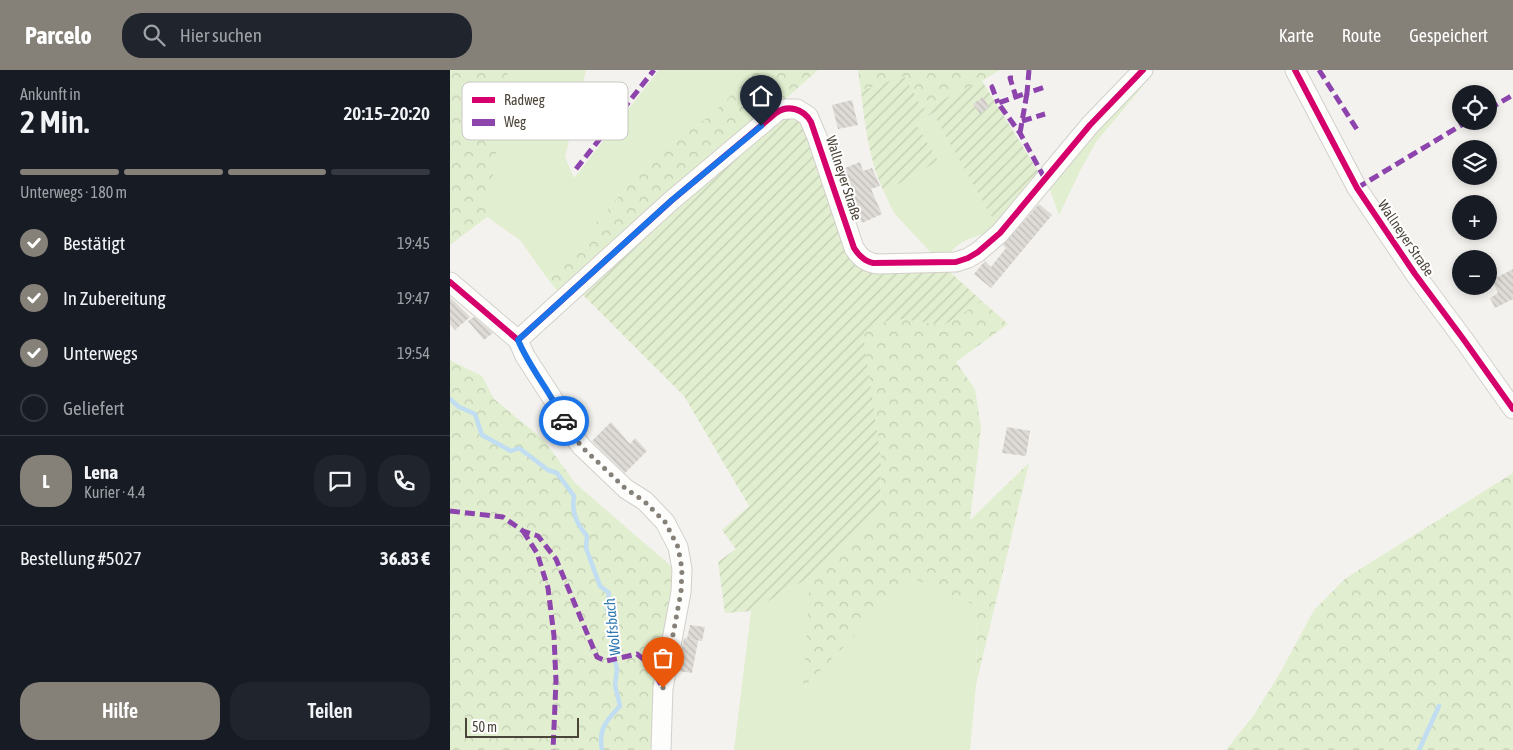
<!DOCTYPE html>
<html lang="de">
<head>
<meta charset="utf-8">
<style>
	body { margin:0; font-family:"Asap Condensed",sans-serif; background:#20242c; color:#f1f3f6; height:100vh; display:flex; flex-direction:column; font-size:19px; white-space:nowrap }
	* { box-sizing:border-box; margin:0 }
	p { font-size:16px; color:#9ea1a6 }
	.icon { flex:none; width:28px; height:28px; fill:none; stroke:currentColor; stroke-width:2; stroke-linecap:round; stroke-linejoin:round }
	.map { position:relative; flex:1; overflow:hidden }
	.details { display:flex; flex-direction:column; background:#171b24; width:450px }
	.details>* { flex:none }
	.buttons { position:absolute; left:1002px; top:15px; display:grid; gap:10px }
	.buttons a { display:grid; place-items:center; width:45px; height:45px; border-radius:50%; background:#171b24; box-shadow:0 2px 8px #0003; font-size:25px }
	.scale { position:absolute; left:15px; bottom:12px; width:114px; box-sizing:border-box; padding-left:5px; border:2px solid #4b4439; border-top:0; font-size:14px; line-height:18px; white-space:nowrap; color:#4b4439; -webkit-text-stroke:4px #fff; paint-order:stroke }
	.pin { position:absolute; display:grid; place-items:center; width:42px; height:42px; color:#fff; margin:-51px -21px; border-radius:50% 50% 50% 0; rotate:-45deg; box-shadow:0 0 5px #0007 }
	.pin .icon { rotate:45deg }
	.courier { position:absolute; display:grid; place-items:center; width:50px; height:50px; margin:-25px; border:4px solid #1a73e8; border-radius:50%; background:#fff; color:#222; box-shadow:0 1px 6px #0007 }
	.headline em { font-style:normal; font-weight:600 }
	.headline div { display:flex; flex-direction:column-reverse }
	.headline { display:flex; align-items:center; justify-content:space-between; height:85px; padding:0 20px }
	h1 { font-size:32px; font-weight:600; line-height:38px }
	.bar { display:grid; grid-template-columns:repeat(4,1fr); gap:8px 5px; align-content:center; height:60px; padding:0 20px }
	.bar i { height:6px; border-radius:4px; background:#363941 }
	.bar .current { background:#868178 }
	.bar p { grid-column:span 4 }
	.line { display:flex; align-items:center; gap:12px; padding:0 20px; border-top:1px solid #363941 }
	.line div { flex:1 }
	.round { display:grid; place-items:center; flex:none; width:52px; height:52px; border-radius:20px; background:#20242c }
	ol { padding:0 20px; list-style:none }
	li { display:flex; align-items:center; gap:15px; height:55px }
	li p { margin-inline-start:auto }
	li .icon { padding:5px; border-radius:50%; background:#868178; color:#fff; stroke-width:4 }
	li:last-child { color:#9ea1a6 }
	li i { width:28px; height:28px; border:2px solid #363941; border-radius:50% }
	.cta { display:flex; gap:10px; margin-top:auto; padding:10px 20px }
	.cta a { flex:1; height:58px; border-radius:20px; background:#868178; color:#fff; font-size:20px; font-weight:600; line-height:58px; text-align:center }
	.cta a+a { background:#20242c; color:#f1f3f6 }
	header { display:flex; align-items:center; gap:30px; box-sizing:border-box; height:70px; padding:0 25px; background:#868178; color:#fff }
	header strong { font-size:24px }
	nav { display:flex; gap:28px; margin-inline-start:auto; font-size:18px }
	.search { width:350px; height:45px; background:#20242c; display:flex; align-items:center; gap:12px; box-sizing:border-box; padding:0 18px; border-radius:20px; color:#9ea1a6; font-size:19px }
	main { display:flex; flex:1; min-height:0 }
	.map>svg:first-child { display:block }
</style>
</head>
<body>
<header>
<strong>Parcelo</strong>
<div class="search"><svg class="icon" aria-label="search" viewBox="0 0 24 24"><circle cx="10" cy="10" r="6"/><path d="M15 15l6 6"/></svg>Hier suchen</div>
<nav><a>Karte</a><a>Route</a><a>Gespeichert</a></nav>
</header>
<main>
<section class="details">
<div class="headline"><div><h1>2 Min.</h1><p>Ankunft in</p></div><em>20:15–20:20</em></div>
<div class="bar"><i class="current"></i><i class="current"></i><i class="current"></i><i></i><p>Unterwegs · 180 m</p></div>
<ol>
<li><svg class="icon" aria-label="check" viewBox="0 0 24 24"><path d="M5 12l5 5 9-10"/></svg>Bestätigt<p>19:45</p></li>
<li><svg class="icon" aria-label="check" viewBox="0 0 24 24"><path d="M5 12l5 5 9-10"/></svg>In Zubereitung<p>19:47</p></li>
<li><svg class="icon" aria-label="check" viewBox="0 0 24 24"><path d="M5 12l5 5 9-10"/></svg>Unterwegs<p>19:54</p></li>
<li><i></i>Geliefert</li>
</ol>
<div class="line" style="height:90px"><b class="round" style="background:#868178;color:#fff">L</b><div><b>Lena</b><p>Kurier · 4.4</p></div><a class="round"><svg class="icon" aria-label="chat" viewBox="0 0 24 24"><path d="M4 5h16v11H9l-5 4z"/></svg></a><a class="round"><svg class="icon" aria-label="phone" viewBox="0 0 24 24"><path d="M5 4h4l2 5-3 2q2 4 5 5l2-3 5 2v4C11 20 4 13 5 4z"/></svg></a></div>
<div class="line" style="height:65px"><div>Bestellung #5027</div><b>36.83 €</b></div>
<div class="cta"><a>Hilfe</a><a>Teilen</a></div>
</section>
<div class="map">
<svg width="1063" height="680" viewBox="0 0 1063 680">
	<defs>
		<pattern id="forest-crowns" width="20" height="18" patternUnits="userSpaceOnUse" patternTransform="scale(1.25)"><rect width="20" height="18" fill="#e1eecf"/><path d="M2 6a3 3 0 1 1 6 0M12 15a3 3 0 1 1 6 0" fill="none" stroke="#c3cdb2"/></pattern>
		<pattern id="garden-furrows" width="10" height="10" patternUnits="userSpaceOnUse" patternTransform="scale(1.25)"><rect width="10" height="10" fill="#e1eecf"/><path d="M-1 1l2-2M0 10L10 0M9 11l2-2" fill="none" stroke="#c3cdb2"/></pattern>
		<pattern id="building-back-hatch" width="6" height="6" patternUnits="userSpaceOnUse" patternTransform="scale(1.25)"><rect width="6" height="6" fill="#dedbd6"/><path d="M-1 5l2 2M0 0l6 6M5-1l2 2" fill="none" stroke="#c0bdb8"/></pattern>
	</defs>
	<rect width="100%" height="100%" fill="#f4f2ee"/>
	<g fill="#e1eecf">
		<path d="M58 0H136L115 87 124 108 209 0H307L260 46 210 80 97 208 70 170 37 147Z"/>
		<path d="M690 12 693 16 646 72 630 101 609 145 597 112Z"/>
		<path d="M484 43 548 158 540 162 518 169 508 175 499 183 485 187 444 143 434 122 487 91 466 54Z"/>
		<path d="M360 507 354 617 462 508 527 536 526 615 520 680H284L301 541Z"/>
	</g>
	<g fill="url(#forest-crowns)">
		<path d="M0 0H58L37 147 0 175Z"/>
		<path d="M307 0H368L112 227 97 208 210 80 260 46Z"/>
		<path d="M408 0H550L532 11 473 39 454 7 411 21Z"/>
		<path d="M532 231 558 254 506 292 525 319 531 358 520 450 579 393 526 615 527 536 462 508 353 618 360 507 430 443 431 389 413 264 443 248 494 255Z"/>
		<path d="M0 290 32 306 44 329 94 370 125 413 221 496 224 534 204 680H0Z"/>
		<path d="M1063 403V680H776L804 645 830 603 864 540 896 508Z"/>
	</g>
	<g fill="url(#garden-furrows)">
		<path d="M454 6 473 39 532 11 591 106 548 158 483 43 466 54 488 91 434 122C419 90 415 56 411 21Z"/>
		<path d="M328 45 355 50 401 181 490 196 500 202 532 231 494 255 443 248 413 264 431 389 430 443 360 507 301 541 275 543 268 492 286 479 272 460 299 436 234 326 128 220Z"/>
	</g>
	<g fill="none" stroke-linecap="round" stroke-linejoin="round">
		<g stroke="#c0ddf1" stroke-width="4.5">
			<path d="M0 329 9 337 25 344 32 365 61 381 69 378 98 400 107 403 124 426C121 442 127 454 137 466L136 478 150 516 159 523 157 539 164 557 161 577 167 599 165 615 170 636C156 651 148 659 152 680"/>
			<path d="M969 680 989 636"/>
		</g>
	</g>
	<g fill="url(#building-back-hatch)">
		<path d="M533 27 539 37 530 44 523 34Z"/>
		<path d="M402 30 408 55 388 59 382 35Z"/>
		<path d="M410 92 413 101 422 98 430 116 421 119 432 144 412 153 390 100Z"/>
		<path d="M589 134 602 145 541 218 524 204 535 191 541 197 556 178 553 175Z"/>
		<path d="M1063 199V229L1045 238 1040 228 1048 223 1042 210Z"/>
		<path d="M0 227 20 247 5 260 0 254Z"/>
		<path d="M24 247 43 263 34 270 18 251Z"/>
		<path d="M161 352 180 374 185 368 197 381 175 403 142 371Z"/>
		<path d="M557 357 580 361 576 386 552 383Z"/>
		<path d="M240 555 255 557 252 571 237 569Z"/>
		<path d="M234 568 248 571 242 603 228 601Z"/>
	</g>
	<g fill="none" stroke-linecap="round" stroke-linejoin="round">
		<g stroke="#d2d0cb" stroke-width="21">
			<g id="street">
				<path d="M845 0 907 118 965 204 1014 270 1063 339"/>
				<path d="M0 212 68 270 75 286 110 340 120 362 132 377 176 419 195 431 215 452 228 477 232 499 231 522 213 618 211 680"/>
				<path d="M68 270 221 131 329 40 337 39H347L358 46 367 67 404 178C410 188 417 193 428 194L506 192 518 188 528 182 550 163 640 55 693 0"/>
			</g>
		</g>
		<use href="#street" stroke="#fdfdfc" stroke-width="19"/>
		<g stroke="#8e44ad" stroke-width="5" stroke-dasharray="10 5" stroke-linecap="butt">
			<path d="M579 0 577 23 595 17"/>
			<path d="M869 0 908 61"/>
			<path d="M563 8H560L566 27"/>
			<path d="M544 16 542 17 548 33"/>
			<path d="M1039 39 1063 25"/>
			<path d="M572 51 595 44"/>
			<path d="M570 63 577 23 548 33 570 63 595 109"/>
			<path d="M126 99 204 0"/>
			<path d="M907 118 1018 51"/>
			<path d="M0 441 53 447 73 461 88 466 106 489 147 587 156 591 187 584 198 593 213 618"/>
			<path d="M73 461 87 483 98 518 104 566 106 611 103 680"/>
		</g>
		<g stroke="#fff" stroke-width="9">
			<g id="cycleway">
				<path d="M845 0 907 118 965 204 1014 270 1063 339"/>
				<path d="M0 212 68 270 221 131 326 43C338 34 354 39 361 52L404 178C409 186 414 191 423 193L506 192 518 188 528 182 550 163 640 55 693 0"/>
			</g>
		</g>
		<use href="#cycleway" stroke="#d6006c" stroke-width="6"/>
	</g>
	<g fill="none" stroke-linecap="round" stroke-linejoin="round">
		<path stroke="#868178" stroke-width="5" stroke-dasharray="0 9" d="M114 351 120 362 132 377 176 419 194 431 215 452 228 477 232 499 231 522 213 618"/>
		<path stroke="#1a73e8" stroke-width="6" d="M114 351C101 322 80 299 68 270L222 130 311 56"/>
	</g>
	<g text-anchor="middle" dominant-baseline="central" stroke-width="4" stroke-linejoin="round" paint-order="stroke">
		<g font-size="14" fill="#4b4439" stroke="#fff">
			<text transform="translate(394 108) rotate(72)">Wallneyer Straße</text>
			<text transform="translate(956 168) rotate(56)">Wallneyer Straße</text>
		</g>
		<g font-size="15" font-style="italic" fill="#2e7ab2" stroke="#fff">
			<text transform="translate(162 557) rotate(-96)">Wolfsbach</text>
		</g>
	</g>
	<rect x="12" y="12" width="166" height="58" rx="8" fill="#fff" stroke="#c9c7c4" stroke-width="1"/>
	<rect x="22" y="27" width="23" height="6" fill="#d6006c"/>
	<rect x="22" y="49" width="23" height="7" fill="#8e44ad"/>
	<g font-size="14" fill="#4b4439">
		<text x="54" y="35">Radweg</text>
		<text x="54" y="57">Weg</text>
	</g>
</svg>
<div class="buttons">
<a><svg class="icon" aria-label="locate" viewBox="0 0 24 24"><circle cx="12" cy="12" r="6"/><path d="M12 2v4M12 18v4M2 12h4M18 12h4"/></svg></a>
<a><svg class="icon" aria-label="layers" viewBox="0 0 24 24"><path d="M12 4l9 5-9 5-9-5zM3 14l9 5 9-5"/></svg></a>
<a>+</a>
<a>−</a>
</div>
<div class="scale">50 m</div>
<div class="pin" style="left:213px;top:618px;background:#ea580c"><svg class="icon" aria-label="bag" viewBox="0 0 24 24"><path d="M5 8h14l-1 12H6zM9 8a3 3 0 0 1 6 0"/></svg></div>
<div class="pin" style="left:311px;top:56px;background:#1f2937"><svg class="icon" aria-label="home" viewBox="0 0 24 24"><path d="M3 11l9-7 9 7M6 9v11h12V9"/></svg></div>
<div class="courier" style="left:114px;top:351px"><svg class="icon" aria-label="car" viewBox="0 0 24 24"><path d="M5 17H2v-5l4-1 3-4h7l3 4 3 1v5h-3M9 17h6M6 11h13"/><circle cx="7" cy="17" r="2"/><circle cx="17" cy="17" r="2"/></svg></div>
</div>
</main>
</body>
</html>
